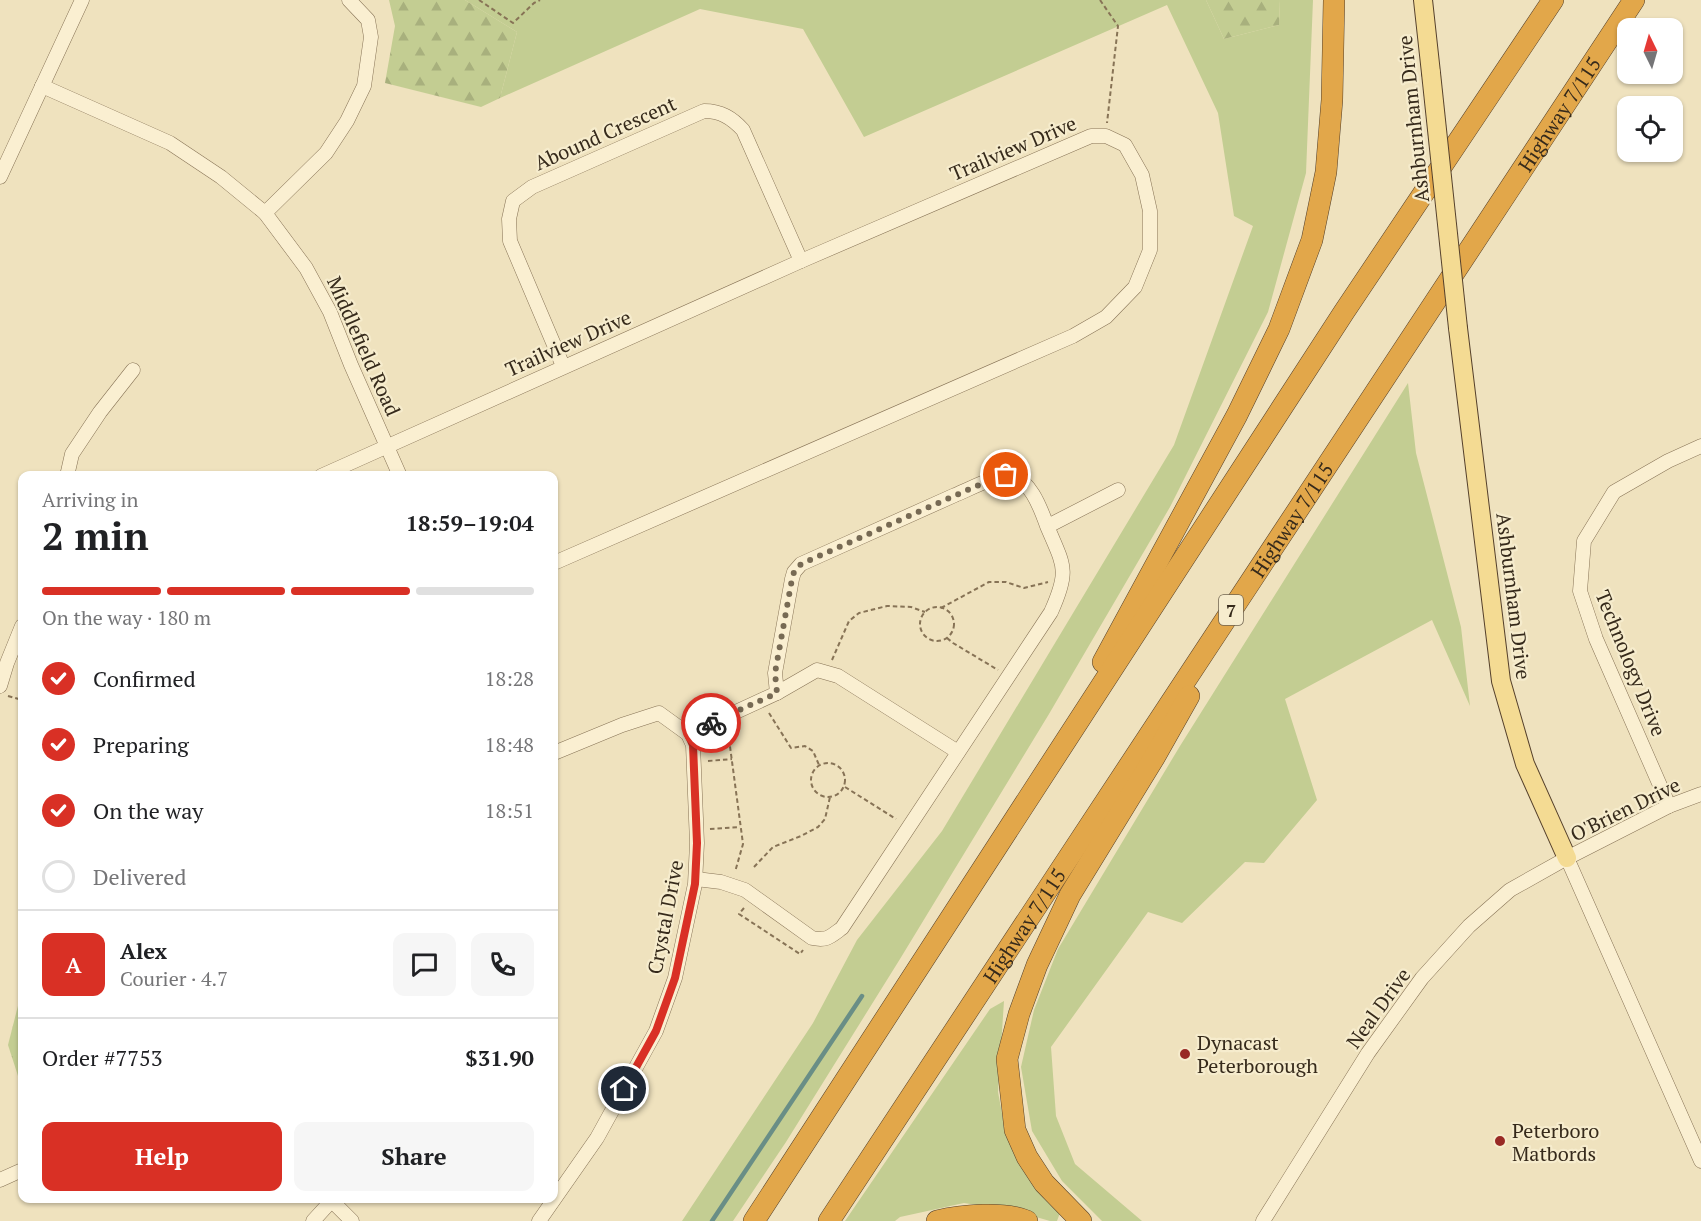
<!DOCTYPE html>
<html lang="en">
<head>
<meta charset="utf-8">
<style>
	body { margin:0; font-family:"PT Serif",serif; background:#f6f6f6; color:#202124; height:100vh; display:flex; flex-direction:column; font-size:22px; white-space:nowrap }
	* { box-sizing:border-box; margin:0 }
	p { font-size:20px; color:#757577 }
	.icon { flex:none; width:33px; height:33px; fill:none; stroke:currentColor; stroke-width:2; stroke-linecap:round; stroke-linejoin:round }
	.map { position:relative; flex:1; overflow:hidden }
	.drawer { position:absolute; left:18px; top:471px; width:540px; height:732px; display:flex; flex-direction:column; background:#fff; border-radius:12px; box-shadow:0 2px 4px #0004 }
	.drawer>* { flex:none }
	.needle { width:39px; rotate:355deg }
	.fabs { position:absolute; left:1617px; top:18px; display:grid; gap:12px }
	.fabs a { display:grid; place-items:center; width:66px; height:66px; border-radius:12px; background:#fff; box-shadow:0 2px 4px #0004; font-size:30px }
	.pin { position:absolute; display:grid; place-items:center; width:51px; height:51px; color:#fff; margin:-26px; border:3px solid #fff; border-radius:50%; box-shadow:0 2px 6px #0007 }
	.courier { position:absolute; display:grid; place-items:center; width:60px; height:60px; margin:-30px; border:4px solid #d93025; border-radius:50%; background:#fff; color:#222; box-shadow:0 2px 8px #0007 }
	.summary em { font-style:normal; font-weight:700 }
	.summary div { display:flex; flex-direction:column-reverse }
	.summary { display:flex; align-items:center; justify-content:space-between; height:102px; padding:0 24px }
	h1 { font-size:39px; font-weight:700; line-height:45px }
	.bar { display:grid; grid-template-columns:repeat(4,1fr); gap:9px 6px; align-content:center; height:72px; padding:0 24px }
	.bar i { height:8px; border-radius:4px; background:#e0e0e0 }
	.bar .active { background:#d93025 }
	.bar p { grid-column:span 4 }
	.line { display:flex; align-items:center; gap:15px; padding:0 24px; border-top:2px solid #e0e0e0 }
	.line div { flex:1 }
	.round { display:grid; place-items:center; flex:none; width:63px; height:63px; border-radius:12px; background:#f6f6f6 }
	ol { padding:0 24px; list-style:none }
	li { display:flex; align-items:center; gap:18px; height:66px }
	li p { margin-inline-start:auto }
	li .icon { padding:6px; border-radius:50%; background:#d93025; color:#fff; stroke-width:4 }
	li:last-child { color:#757577 }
	li i { width:33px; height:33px; border:3px solid #e0e0e0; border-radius:50% }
	.cta { display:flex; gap:12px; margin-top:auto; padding:12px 24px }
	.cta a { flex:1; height:69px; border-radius:12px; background:#d93025; color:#fff; font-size:24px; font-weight:700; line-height:69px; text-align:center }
	.cta a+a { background:#f6f6f6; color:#202124 }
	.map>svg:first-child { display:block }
</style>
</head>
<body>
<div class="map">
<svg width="1701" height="1221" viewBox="0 0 1701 1221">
	<defs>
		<pattern id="forest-firs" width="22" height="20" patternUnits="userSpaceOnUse" patternTransform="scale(1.5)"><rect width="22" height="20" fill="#c3cd92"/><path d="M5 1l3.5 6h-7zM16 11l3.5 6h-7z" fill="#a8b07d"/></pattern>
		<pattern id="park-tufts" width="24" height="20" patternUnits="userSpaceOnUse" patternTransform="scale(1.5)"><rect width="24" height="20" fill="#c3cd92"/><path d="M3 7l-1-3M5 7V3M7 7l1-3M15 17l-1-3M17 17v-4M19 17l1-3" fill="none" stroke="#a8b07d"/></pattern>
	</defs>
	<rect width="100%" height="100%" fill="#efe2be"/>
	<g fill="#c3cd92">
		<path d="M465 0H1206L1224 39 1279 25 1280 0H1313L1306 173 1268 312 1170 507 1049 714 900 959 786 1142 733 1221H682L813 1023 857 940 942 831 1174 445 1253 226 1234 216 1218 113 1167 5 864 137 803 29 700 9 500 98 517 32Z"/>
		<path d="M1408 383 1416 453 1461 627 1470 706 1432 620 1285 699 1317 800 1264 863 1245 862 1182 923 1148 912 1051 1047 1056 1116 1075 1164 1142 1221H1102L1062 1181 1032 1131 1021 1067 1034 1010 1058 949 1180 746Z"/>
		<path d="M1004 1001 998 1092 1006 1135 1061 1210 1057 1221H1050L1015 1211 964 1203 900 1217 895 1221H845L990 1009Z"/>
	</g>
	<g fill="url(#forest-firs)">
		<path d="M389 0H465L517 32 500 98 481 107 385 83 395 26Z"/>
		<path d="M1206 0H1280L1279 25 1224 39Z"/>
	</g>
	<path fill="url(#park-tufts)" d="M22 990V1077L19 1079 8 1045Z"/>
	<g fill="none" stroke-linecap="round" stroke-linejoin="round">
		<path stroke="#698e86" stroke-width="4.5" d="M712 1221 862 996"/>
		<g stroke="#877356" stroke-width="15">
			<g id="minor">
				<path d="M42 86 170 143 221 177 265 213 306 268 330 312 351 365 400 476"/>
				<path d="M0 177 82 0"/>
				<path d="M265 213 326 153 347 121 364 86 371 37 368 20 349 0"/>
				<path d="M563 366 510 241 509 219 513 201 532 187 704 111C721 111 732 118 743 130L801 261"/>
				<path d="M67 476 72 454 100 412 133 370"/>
				<path d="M321 476 801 261 1091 136H1106L1125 145 1142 175 1150 211V250L1135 287 1106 317 1073 336 554 563"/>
				<path d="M1048 526 1118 490"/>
				<path d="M0 686 7 663 22 626"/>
				<path d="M688 734 777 693 817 670 838 676 958 752"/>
				<path d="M1669 806 1596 639 1580 591 1584 541 1614 492 1668 461 1701 446"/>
				<path d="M1567 858 1701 1161"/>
				<path d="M696 879 721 882 745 890 812 938C827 941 830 937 842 928L1051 612C1070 570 1064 566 1047 526 1041 509 1029 475 1006 475 997 475 965 491 955 495 903 518 852 541 801 564L794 572 792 579 775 673 777 693"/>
				<path d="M0 1180 22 1170"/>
				<path d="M329 1198 352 1221"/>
				<path d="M313 1221 334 1198"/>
				<path d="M539 1221 597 1138 656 1031 675 978 695 884 697 843 693 745 688 734 659 713 622 725 554 753"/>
				<path d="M1263 1221 1368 1053 1422 978 1469 926 1510 890 1567 858 1669 806 1701 794"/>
			</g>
		</g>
		<g stroke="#55402b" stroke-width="20">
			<g id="major">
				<path d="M1423 0 1431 73"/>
				<path d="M1458 328 1501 681 1525 764 1567 858"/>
			</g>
		</g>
		<g stroke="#55402b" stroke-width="22">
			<g id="highway">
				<path d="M1103 662 1237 415 1279 329 1312 240 1326 172 1332 100 1334 0"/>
				<path d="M754 1221 1344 312 1553 0"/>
				<path id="s1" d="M829 1221 1634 0"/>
				<path d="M937 1221C961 1215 1004 1211 1027 1221"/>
				<path d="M1081 1221 1044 1183 1027 1157 1015 1130 1007 1059 1019 1014 1037 965 1070 895 1154 758 1189 696"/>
			</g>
		</g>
		<g stroke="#877356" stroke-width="2" stroke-dasharray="4.5 3" stroke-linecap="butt">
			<path d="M479 0 513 23 534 3 540 0"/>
			<path d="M1100 0 1118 26 1107 123"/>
			<circle cx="937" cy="624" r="17"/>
			<path d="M941 608 989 582H1006L1024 588 1048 582"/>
			<path d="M947 638 953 643 998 670"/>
			<path d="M832 660 849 621 859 613 887 606 911 607 925 612"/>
			<path d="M8 696 22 700"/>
			<path d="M769 713 791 748 805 746 813 751 819 765"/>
			<path d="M729 739 743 844 735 872"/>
			<path d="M708 761 732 759"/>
			<circle cx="828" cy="780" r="17"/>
			<path d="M845 787 896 819"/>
			<path d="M710 829 740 827"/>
			<path d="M754 867 773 847 801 836 818 827 825 819 830 797"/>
			<path d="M744 908 739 914 800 954 803 950"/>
		</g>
		<use href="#minor" stroke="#faefd1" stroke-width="14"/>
		<use href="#major" stroke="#f4db93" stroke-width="18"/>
		<use href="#highway" stroke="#e2a74a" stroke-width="21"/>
		<g stroke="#55402b" stroke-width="20" stroke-linecap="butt">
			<path id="major-bridge" d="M1431 73 1458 328"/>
		</g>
		<use href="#major-bridge" stroke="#f4db93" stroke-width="18"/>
	</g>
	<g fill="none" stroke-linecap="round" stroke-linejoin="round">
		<path stroke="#776a54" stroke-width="6" stroke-dasharray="0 10.8" d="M711 723 777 693 775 673 792 579 794 572 801 564 981 484 1006 475"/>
		<path stroke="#d93025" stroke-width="8" d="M624 1089 656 1031 675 978 695 884 697 843 693 745 688 734 711 723"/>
	</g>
	<g fill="#982924" stroke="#f6eccd" stroke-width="2">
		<circle cx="1185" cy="1054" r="6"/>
		<circle cx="1500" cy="1141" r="6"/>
	</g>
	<g text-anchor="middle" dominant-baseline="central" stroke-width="4.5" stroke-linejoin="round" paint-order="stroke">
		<rect fill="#f6eccd" stroke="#706450" stroke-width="1.5" x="1219" y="595" width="24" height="30" rx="4.5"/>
		<g font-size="18" font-weight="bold" fill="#362a1b">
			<text x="1231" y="610">7</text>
		</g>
		<g font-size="20" fill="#362a1b" stroke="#f6eccd">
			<text stroke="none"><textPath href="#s1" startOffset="1326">Highway 7/115</textPath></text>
			<text transform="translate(1413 119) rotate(-96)">Ashburnham Drive</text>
			<text transform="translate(605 133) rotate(-24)">Abound Crescent</text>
			<text transform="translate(1013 148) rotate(-23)">Trailview Drive</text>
			<text transform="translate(568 343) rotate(-24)">Trailview Drive</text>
			<text transform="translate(364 346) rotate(66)">Middlefield Road</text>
			<text stroke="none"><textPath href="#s1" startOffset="840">Highway 7/115</textPath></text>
			<text transform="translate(1514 596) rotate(83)">Ashburnham Drive</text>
			<text transform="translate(1631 663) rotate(68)">Technology Drive</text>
			<text transform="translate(1625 809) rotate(-26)">O'Brien Drive</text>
			<text transform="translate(665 917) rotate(-79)">Crystal Drive</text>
			<text stroke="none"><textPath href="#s1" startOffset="354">Highway 7/115</textPath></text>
			<text transform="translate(1378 1008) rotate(-54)">Neal Drive</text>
		</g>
		<g font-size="20" fill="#362a1b" stroke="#f6eccd" text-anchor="start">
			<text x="1197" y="1042">Dynacast<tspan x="1197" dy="23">Peterborough</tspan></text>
			<text x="1512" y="1130">Peterboro<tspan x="1512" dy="23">Matbords</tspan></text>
		</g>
	</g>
</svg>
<div class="fabs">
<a><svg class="needle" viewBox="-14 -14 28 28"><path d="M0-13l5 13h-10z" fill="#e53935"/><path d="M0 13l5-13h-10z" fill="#757577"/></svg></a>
<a><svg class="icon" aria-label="locate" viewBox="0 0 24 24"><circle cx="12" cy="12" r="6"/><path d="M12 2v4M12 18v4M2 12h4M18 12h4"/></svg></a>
</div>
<div class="pin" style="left:1006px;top:475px;background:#ea580c"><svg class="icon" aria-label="bag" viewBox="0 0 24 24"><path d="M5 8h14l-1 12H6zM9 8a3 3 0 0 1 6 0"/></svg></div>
<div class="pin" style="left:624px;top:1089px;background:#1f2937"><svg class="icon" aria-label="home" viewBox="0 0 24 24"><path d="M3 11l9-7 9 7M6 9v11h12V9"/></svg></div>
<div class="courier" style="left:711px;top:723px"><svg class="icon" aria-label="bike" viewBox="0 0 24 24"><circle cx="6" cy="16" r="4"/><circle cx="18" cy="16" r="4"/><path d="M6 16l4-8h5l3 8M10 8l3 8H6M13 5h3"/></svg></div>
<section class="drawer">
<div class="summary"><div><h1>2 min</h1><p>Arriving in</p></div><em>18:59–19:04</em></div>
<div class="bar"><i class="active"></i><i class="active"></i><i class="active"></i><i></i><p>On the way · 180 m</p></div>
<ol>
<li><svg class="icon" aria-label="check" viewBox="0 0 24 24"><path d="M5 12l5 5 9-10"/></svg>Confirmed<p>18:28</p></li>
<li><svg class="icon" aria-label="check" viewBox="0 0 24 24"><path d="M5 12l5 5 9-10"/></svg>Preparing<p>18:48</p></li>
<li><svg class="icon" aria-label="check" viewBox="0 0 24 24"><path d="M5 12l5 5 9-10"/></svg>On the way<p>18:51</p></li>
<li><i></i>Delivered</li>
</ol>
<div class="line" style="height:108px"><b class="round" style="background:#d93025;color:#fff">A</b><div><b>Alex</b><p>Courier · 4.7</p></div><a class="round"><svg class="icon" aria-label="chat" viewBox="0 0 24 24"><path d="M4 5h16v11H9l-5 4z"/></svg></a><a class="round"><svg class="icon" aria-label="phone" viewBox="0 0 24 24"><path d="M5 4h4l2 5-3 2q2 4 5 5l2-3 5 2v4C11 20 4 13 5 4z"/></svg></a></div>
<div class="line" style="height:78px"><div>Order #7753</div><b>$31.90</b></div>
<div class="cta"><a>Help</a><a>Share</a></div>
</section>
</div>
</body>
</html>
